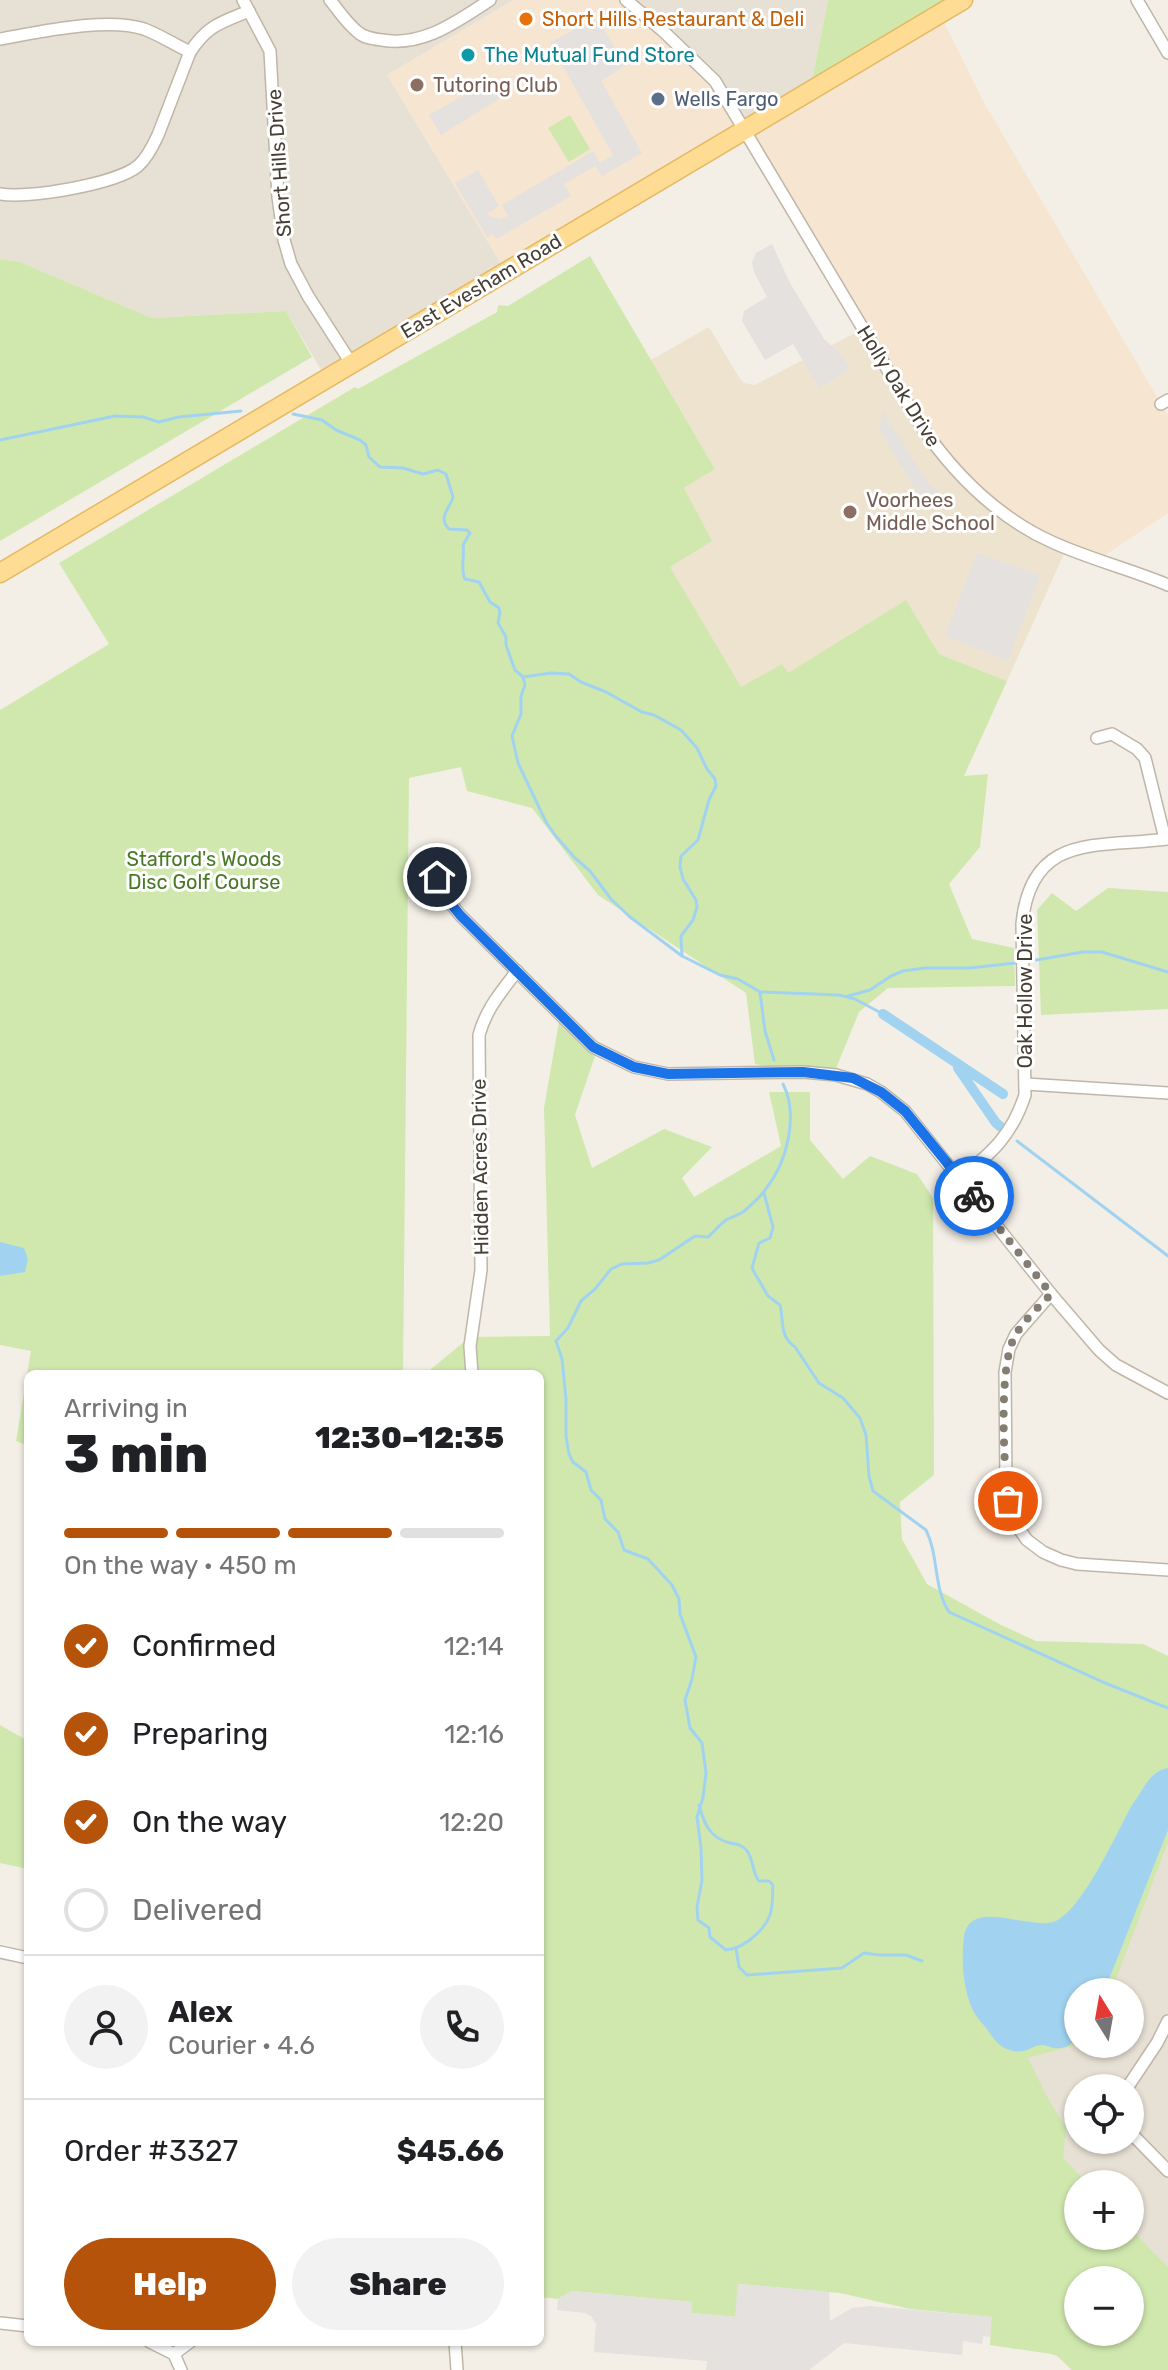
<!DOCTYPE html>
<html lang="en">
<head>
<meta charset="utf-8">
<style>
	body { margin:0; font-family:Rubik,sans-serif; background:#f2f2f2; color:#202124; height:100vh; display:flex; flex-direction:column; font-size:30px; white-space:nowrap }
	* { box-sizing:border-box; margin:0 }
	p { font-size:26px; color:#757577 }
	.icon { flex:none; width:44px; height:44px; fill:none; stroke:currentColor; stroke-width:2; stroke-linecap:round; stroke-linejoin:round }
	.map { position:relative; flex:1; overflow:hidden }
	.panel { position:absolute; left:24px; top:1370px; width:520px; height:976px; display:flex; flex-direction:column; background:#fff; border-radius:12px; box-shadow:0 2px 6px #0004 }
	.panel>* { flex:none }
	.needle { width:52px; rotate:349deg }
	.controls { position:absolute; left:1064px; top:1978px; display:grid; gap:16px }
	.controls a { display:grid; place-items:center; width:80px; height:80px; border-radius:50%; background:#fff; box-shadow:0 2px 6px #0004; font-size:40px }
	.pin { position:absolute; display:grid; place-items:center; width:68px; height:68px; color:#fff; margin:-34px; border:4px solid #fff; border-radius:50%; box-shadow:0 2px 8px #0007 }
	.courier { position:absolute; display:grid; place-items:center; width:80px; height:80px; margin:-40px; border:6px solid #1a73e8; border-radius:50%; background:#fff; color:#222; box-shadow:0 2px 10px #0007 }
	.overview em { font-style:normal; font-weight:800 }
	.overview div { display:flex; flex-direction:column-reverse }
	.overview { display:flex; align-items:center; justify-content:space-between; height:136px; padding:0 40px }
	h1 { font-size:52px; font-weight:800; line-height:60px }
	.bar { display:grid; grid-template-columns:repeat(4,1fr); gap:12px 8px; align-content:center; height:96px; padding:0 40px }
	.bar i { height:10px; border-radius:6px; background:#e0e0e0 }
	.bar .on { background:#b45309 }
	.bar p { grid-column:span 4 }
	.line { display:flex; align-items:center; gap:20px; padding:0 40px; border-top:2px solid #e0e0e0 }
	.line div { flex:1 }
	.round { display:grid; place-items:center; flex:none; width:84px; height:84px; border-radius:42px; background:#f2f2f2 }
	ol { padding:0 40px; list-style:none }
	li { display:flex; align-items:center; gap:24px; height:88px }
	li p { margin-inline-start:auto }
	li .icon { padding:8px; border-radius:50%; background:#b45309; color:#fff; stroke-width:4 }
	li:last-child { color:#757577 }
	li i { width:44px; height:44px; border:4px solid #e0e0e0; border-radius:50% }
	.button { display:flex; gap:16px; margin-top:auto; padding:16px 40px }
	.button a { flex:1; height:92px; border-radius:48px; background:#b45309; color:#fff; font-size:32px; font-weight:800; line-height:92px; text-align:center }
	.button a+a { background:#f2f2f2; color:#202124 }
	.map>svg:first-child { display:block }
</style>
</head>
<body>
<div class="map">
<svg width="1168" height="2370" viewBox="0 0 1168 2370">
	<rect width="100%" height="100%" fill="#f3efe6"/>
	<g fill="#e7e0d4" fill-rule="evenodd">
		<path d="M0 0H514L387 75 506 272 326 378 286 311 152 318 20 262 0 259Z"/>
		<path d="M626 0H828L810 91 745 130Z"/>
		<path d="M1168 1708V2267L1130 2228V2184H1088L1063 2157 860 2156ZM1078 1992H1130V2044H1078ZM1078 2088H1130V2140H1078Z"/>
	</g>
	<path fill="#f6e5d0" d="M514 0H626L700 64 745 130 940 14 983 101 1168 416V513L1099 559 1021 526 954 469 745 130 506 272 387 75Z"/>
	<path fill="#ede3cf" d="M709 327 740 379 744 383 755 385 863 329 920 424 984 499 1067 547 1007 681 939 654 906 600 788 674 782 664 741 688 669 567 684 488 715 469 651 360Z"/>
	<g fill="#d0e8ae" fill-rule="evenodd">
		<path d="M828 0H963L810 91Z"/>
		<path d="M570 115 590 149 569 162 548 128Z"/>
		<path d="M590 256 715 469 684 488 712 541 670 567 741 687 782 664 788 673 906 600 939 654 1007 681 964 776 988 774 980 847 949 884 972 939 1014 948 1015 986 888 988 859 1012 833 1076 755 1064 746 993 598 895 532 808 467 791 461 767 409 778 403 1374H28V1446L16 1441 31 1351 0 1345V710L109 644 59 563 355 387 358 389 497 312 498 305 508 306Z"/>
		<path d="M0 259 20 262 152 318 286 311 312 357 0 541Z"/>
		<path d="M1108 888 1168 892V1009L1041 1015 1037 910 1052 893 1076 911Z"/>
		<path d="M560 1016 598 1047 575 1115 592 1168 664 1129 712 1147 682 1178 694 1197 781 1146 769 1092H810V1140L843 1179 870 1156 917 1174 933 1198 934 1475 900 1502 902 1539 927 1584 1001 1625 1036 1641 1143 1644 1168 1656V1842L1111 1992H1078L1080 2044 1028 2058 1046 2095 1066 2128 1063 2157 1088 2184H1078V2236H1130V2228L1168 2267V2370H1072L1057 2356 1051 2354 990 2345 991 2317 910 2309 840 2293 739 2284 736 2317 692 2313V2302L572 2291 558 2299 540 2297V1374H425L470 1337 550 1336 544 1108ZM1078 2280H1130V2332H1078Z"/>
		<path d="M0 1725 28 1741V1869L0 1863Z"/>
	</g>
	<g fill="#e4e1de">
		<path d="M592 20 601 24 625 66 601 81 642 153 602 176 595 166 564 184 571 196 496 239 493 234 487 237 455 183 478 170 499 206 487 214 492 217 501 219 508 216 502 205 593 151 600 163 613 155 550 43Z"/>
		<path d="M492 80 502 97 441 135 429 115Z"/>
		<path d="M772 244 790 283 824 339 840 353 850 369 819 388 793 344 765 360 742 321 744 311 767 297 754 272 752 262 756 253Z"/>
		<path d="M883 412 930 486 938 490 935 503 921 499 879 429Z"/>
		<path d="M977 553 1040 575 1008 661 945 636Z"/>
		<path d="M738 2284 829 2292 830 2321 852 2308 870 2306 992 2317 990 2337 983 2336 982 2344 963 2341 962 2355 844 2343 809 2370H706L707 2361 594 2352 596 2324 591 2316 585 2313 557 2310 558 2299 572 2291 692 2302V2313L735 2317Z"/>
	</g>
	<g fill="#a1d3f1">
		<path d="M0 1242 24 1248 28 1259 25 1272 0 1276Z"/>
		<path d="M1168 1768V1830L1104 1992H1078C1078 2002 1078 2012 1078 2022 1078 2039 1072 2050 1053 2048 1049 2047 1046 2045 1042 2045 1032 2045 1028 2054 1013 2051 999 2048 994 2039 986 2028 983 2024 978 2019 975 2014 963 1993 961 1961 964 1937 970 1896 1031 1932 1056 1921 1084 1907 1116 1834 1132 1805 1143 1791 1149 1771 1168 1768Z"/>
	</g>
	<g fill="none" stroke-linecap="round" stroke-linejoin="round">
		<g stroke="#a1d3f1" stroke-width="3">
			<path d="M293 414 322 420 336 430 360 440 366 445 369 457 380 467 403 468 423 474 438 470 446 474 453 497C450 509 437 517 449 529L467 530 470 533 463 545C465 556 460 569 465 579L479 582 490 602 499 608 500 613 498 623 506 637V645L515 670 523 677 525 685 521 696V714L512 736 518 763 546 822 555 835 574 857 590 871 611 899 630 917 682 956 720 975 738 979 760 992 839 995 855 999 883 1014"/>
			<path d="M0 440 115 416 143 417 159 422 179 417 241 411"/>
			<path d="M523 677 551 673 569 674 581 682 606 692 642 712 654 715 681 730 697 748 707 769 715 779 716 786 709 800 698 840 681 856 680 867 683 879 696 900 697 907 693 920 681 936 682 956"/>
			<path d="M1036 960 1083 952H1102L1168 972"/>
			<path d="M760 992 765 1031 774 1060"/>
			<path d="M848 996 870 990 891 976 903 971 925 968H970L1015 963"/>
			<path d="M1017 1141 1168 1256"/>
			<path d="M764 1193 773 1227 770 1238 759 1243 752 1268 754 1272 768 1296 780 1305C784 1321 779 1336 795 1347L819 1383 843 1398 860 1418 866 1435 869 1476 873 1491 926 1530C939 1556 933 1587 949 1612L1105 1683 1168 1708"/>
			<path d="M699 1805C704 1824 710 1838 730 1843 737 1844 743 1845 747 1851 754 1860 752 1873 759 1881H769L773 1885C772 1892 773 1899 772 1905 771 1926 746 1948 726 1950L710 1937 709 1928 698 1920 697 1907 702 1880 701 1848 697 1817 703 1798 706 1773 702 1743 690 1728 685 1700 692 1679 696 1657 680 1614 679 1599 672 1585 648 1559 624 1550 618 1532 605 1519 601 1500 591 1490 586 1472 573 1462 569 1454 566 1436V1399L562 1359 556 1341 568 1328 581 1301 595 1289 611 1269 622 1264 648 1263 659 1260 695 1236 708 1237C714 1232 719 1225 726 1220 732 1217 738 1215 743 1212 747 1209 763 1194 765 1190 787 1163 799 1115 783 1084"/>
			<path d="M736 1948 739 1967 747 1975 842 1968 864 1953 879 1955H906L922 1961"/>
		</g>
		<g stroke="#a1d3f1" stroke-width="10">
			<path d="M883 1014 1003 1094"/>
			<path d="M958 1068 996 1123 1001 1127"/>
		</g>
		<g stroke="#bfb6a8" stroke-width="14">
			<g id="minor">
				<path d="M243 0 270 51 278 197 284 240 291 264 308 296 351 363"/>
				<path d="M330 0C339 11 347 24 359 33 365 38 374 39 382 40 424 47 457 21 490 0"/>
				<path d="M626 0 662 30 715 81 920 424C954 474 997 517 1052 542 1089 559 1130 569 1168 585"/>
				<path d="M1137 0 1168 53"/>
				<path d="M0 39C40 32 107 17 144 29 160 35 175 45 190 52L158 135C153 146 147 158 138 166 116 184 28 199 0 194"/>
				<path d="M190 52C208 25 220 23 249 11"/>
				<path d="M1161 404 1168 400"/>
				<path d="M1097 738 1112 734 1137 749 1145 758 1165 839"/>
				<path d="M437 877 444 895 460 915 593 1047 634 1067 668 1074 803 1072 836 1075 867 1084 881 1092 905 1111 1051 1294 1099 1350 1116 1365 1168 1393"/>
				<path d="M1026 1084 1168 1093"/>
				<path d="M960 1178C992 1153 1012 1135 1025 1095L1022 924C1031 831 1100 848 1168 839"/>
				<path d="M1051 1294 1016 1334 1009 1349 1005 1372 1006 1481 1008 1501 1017 1526 1027 1540 1043 1552 1061 1560 1077 1564 1168 1570"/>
				<path d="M472 1374 470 1346 481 1270 479 1035C486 1009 501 992 517 971"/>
				<path d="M0 1952 28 1958"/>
				<path d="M1127 2088 1157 2043 1168 2021"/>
				<path d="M1130 2132 1168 2171"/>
				<path d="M0 2323 28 2326"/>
				<path d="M150 2342 174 2354 181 2370"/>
				<path d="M455 2342 457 2370"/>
				<path d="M174 2354 190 2342"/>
			</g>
		</g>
		<g stroke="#e5b962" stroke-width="21">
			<path id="primary" d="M0 573 963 0"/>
		</g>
		<use href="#minor" stroke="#fff" stroke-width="11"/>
		<use href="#primary" stroke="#ffdc93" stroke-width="18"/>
	</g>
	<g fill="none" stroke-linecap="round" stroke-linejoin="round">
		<path stroke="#837d73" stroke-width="8" stroke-dasharray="0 14.4" d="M974 1196 1051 1294C1039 1307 1023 1321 1015 1336 998 1365 1004 1466 1008 1501"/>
		<path stroke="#1a73e8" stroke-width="10" d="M437 877 444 895 460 915 593 1047 634 1067 668 1074 803 1072 853 1078 881 1092 905 1111 974 1196"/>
	</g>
	<circle fill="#e8710a" stroke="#fff" stroke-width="3" cx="526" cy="19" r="8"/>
	<circle fill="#0f9aa8" stroke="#fff" stroke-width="3" cx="468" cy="55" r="8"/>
	<g fill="#8d6e63" stroke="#fff" stroke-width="3">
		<circle cx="417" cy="85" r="8"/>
		<circle cx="850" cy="512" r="8"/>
	</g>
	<circle fill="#5c6f8a" stroke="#fff" stroke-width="3" cx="658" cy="99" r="8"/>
	<g text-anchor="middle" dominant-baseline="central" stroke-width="6" stroke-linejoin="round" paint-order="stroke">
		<g font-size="20" fill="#c56008" stroke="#fff" text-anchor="start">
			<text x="542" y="19">Short Hills Restaurant &amp; Deli</text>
		</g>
		<g font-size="20" fill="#0d838f" stroke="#fff" text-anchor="start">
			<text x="484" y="55">The Mutual Fund Store</text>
		</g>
		<g font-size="20" fill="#785e54" stroke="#fff" text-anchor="start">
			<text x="433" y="85">Tutoring Club</text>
			<text x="866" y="500">Voorhees<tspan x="866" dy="23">Middle School</tspan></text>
		</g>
		<g font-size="20" fill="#4e5e75" stroke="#fff" text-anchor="start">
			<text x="674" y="99">Wells Fargo</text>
		</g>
		<g font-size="20" fill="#463f35" stroke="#fff">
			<text transform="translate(279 163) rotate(-94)">Short Hills Drive</text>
			<text transform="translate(481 286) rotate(-31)">East Evesham Road</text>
			<text transform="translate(899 386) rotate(58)">Holly Oak Drive</text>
			<text transform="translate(1025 991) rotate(-90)">Oak Hollow Drive</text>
			<text transform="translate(480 1167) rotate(-91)">Hidden Acres Drive</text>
		</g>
		<g font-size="20" fill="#497927" stroke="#fff">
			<text x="204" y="859">Stafford's Woods<tspan x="204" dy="23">Disc Golf Course</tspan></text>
		</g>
	</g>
</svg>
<div class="controls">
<a><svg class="needle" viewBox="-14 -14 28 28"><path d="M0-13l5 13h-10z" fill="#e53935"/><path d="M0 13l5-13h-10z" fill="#757577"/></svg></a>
<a><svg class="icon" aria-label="locate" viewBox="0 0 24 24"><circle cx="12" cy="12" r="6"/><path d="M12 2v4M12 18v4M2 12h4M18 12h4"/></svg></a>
<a>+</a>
<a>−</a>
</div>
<div class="pin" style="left:1008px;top:1501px;background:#ea580c"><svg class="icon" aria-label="bag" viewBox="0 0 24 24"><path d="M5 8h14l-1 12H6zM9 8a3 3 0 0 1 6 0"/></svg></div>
<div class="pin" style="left:437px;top:877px;background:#1f2937"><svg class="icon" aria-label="home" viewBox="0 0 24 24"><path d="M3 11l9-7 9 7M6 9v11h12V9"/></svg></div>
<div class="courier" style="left:974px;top:1196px"><svg class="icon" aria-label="bike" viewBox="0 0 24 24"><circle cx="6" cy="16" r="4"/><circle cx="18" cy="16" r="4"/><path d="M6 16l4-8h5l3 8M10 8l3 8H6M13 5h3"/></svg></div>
<section class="panel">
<div class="overview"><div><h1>3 min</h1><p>Arriving in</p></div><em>12:30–12:35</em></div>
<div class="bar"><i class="on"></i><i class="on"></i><i class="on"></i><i></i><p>On the way · 450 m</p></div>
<ol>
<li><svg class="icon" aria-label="check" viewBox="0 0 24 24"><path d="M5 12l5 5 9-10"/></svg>Confirmed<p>12:14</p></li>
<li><svg class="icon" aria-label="check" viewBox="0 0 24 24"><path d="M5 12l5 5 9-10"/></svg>Preparing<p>12:16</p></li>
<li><svg class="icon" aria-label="check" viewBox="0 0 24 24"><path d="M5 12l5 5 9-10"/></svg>On the way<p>12:20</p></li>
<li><i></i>Delivered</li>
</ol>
<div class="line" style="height:144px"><a class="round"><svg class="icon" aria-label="person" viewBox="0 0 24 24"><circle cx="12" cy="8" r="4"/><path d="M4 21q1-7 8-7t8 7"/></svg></a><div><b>Alex</b><p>Courier · 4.6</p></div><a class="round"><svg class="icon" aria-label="phone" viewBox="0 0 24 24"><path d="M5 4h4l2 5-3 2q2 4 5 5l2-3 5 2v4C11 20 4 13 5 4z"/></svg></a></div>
<div class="line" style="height:104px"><div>Order #3327</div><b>$45.66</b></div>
<div class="button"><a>Help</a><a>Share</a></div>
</section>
</div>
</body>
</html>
